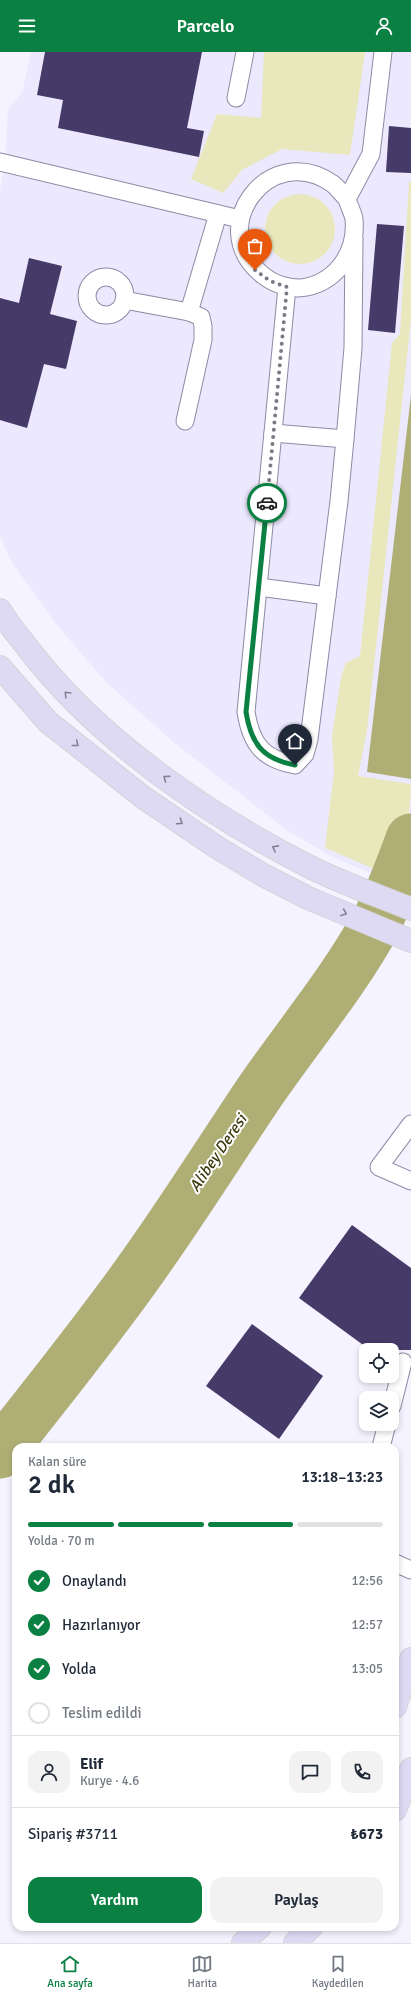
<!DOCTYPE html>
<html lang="tr">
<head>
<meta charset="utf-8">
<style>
	body { margin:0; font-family:Signika,sans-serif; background:#f2f2f3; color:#1f2937; height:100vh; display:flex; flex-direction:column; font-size:15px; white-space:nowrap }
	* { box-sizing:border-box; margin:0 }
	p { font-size:13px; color:#747a83 }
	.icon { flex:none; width:22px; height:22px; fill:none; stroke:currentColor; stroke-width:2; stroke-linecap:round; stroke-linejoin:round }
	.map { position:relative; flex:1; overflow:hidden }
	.details { position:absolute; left:12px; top:1391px; width:387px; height:488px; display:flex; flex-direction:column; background:#fff; border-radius:12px; box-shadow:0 2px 6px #0003 }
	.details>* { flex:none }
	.tools { position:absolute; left:359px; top:1291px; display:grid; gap:8px }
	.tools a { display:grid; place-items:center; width:40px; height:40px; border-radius:8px; background:#fff; box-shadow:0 2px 6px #0003; font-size:20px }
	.pin { position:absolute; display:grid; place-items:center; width:34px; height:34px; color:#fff; margin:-41px -17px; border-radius:50% 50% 50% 0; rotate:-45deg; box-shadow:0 0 4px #0007 }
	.pin .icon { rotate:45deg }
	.courier { position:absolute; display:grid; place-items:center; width:40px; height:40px; margin:-20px; border:3px solid #0b8043; border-radius:50%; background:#fff; color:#222; box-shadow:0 1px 5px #0007 }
	.summary em { font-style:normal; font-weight:600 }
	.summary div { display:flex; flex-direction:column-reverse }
	.summary { display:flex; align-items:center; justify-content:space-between; height:68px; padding:0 16px }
	h1 { font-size:26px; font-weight:600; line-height:30px }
	.bar { display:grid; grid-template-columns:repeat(4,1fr); gap:6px 4px; align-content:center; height:48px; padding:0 16px }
	.bar i { height:5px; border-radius:3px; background:#e0e1e3 }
	.bar .active { background:#0b8043 }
	.bar p { grid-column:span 4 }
	.line { display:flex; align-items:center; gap:10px; padding:0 16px; border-top:1px solid #e0e1e3 }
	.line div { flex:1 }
	.round { display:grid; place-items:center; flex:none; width:42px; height:42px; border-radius:12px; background:#f2f2f3 }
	ol { padding:0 16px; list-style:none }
	li { display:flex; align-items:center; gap:12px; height:44px }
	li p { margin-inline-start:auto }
	li .icon { padding:4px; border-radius:50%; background:#0b8043; color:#fff; stroke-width:4 }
	li:last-child { color:#747a83 }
	li i { width:22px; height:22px; border:2px solid #e0e1e3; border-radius:50% }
	.cta { display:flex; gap:8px; margin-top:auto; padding:8px 16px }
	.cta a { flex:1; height:46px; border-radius:12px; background:#0b8043; color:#fff; font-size:16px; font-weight:600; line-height:46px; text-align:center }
	.cta a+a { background:#f2f2f3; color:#1f2937 }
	header { display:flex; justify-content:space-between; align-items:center; height:52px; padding:0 16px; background:#0b8043; color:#fff; font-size:18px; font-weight:600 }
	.menu { display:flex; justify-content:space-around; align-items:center; height:56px; border-top:1px solid #e0e1e3; background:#fff; font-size:11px; color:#747a83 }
	.menu a { display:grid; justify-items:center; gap:2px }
	.menu .active { color:#0b8043 }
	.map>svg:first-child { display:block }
</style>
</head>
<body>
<header><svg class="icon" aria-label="menu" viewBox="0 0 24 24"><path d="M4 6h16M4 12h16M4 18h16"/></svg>Parcelo<svg class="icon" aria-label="person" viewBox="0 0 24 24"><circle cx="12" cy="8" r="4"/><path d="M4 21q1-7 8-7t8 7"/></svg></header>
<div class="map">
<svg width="411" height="1891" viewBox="0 0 411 1891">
	<rect width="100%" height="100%" fill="#f5f3ff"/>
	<path fill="#ece8fe" d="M31 0H411V837L334 806 288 779 172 689 106 630 56 572 11 509 0 484V138L5 112 8 57 22 41Z"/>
	<g fill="#e8e8bc">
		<path d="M264 0H365L350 103 282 97 242 118 223 141 191 127 217 62 261 66Z"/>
		<path d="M411 129V267L367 679 358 724 411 732C411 763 403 795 391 824L325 796 334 719 332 684 341 625 346 611 360 604 392 291 400 282 409 130Z"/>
		<circle cx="300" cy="177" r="35"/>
	</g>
	<path fill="#afaf75" d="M411 343V727L367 720Z"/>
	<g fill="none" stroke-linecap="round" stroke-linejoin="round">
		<path stroke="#afaf75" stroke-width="51" d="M0 1401C48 1339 98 1278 143 1214 183 1158 220 1099 259 1041 298 984 344 930 377 869 390 843 401 815 411 787"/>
	</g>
	<g fill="#453a68">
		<path d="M45 0H202L187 76 204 79 199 105 58 76 63 48 37 43Z"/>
		<path d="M389 74 411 76V121L386 120Z"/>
		<path d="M377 172 404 174 395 281 368 278Z"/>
		<path d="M29 206 62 214 50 262 77 269 66 317 44 312 27 376 0 368V246L19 251Z"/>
		<path d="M352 1173 411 1216V1298H370L299 1246Z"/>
		<path d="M252 1272 323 1324 279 1387 206 1334Z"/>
	</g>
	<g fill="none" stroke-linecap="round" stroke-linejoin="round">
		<g stroke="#8e8aa4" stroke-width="19">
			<g id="lane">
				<path d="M236 46 245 0"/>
				<path d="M0 110 240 167"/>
				<path d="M347 147C342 142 338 136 333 132 270 87 202 177 264 224 275 233 293 238 307 235 338 228 357 199 354 167 353 161 349 154 347 147L371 102 383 0"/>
				<circle cx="106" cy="244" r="19"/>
				<path d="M287 235 246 660C251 691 262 707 295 713L305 702 309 687 339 449 345 387 353 296 354 186"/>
				<path d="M124 248 189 260 201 265 203 274V288L185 369"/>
				<path d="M189 260 218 162"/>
				<path d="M273 381 345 387"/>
				<path d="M259 535 327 544"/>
				<path d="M411 1072 379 1115 411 1129"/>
				<path d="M392 1354 403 1310"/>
				<path d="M381 1395 387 1372"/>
				<path d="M395 1511 411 1518"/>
			</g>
		</g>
		<g stroke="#d4d3d6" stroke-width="24">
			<g id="primary">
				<path d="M0 558C7 571 18 583 27 595 96 686 206 762 308 814 341 831 377 843 411 857"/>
				<path d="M0 615 48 670 144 746 218 796 263 823 308 846 411 889"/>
				<path d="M395 1655 411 1607"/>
				<path d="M395 1758 411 1717"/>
				<path d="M243 1891 260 1875"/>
				<path d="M295 1891 311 1875"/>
			</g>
		</g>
		<use href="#lane" stroke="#fff" stroke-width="17"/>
		<use href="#primary" stroke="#dfdaf4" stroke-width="22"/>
	</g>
	<defs><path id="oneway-chevron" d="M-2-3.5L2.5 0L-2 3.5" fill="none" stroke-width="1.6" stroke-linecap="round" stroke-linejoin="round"/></defs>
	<g stroke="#848193">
		<use href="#oneway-chevron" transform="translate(67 642) rotate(-135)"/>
		<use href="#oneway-chevron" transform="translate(76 692) rotate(39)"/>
		<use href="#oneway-chevron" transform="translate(166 726) rotate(-143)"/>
		<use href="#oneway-chevron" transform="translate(180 770) rotate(34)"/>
		<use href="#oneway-chevron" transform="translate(275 796) rotate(-152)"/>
		<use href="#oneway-chevron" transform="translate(344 861) rotate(23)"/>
	</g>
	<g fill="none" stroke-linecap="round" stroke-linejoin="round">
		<path stroke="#7b7985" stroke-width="4" stroke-dasharray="0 7.2" d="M255 218 270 229 287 235 267 451"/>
		<path stroke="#0b8043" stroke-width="5" d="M267 451 246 660C251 691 262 707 295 713"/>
	</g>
	<g text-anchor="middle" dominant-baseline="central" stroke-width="4" stroke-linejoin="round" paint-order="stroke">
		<g font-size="16" font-style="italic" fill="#3c3b0d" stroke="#fff">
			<text transform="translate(218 1101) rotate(-56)">Alibey Deresi</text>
		</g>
	</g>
</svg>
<div class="tools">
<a><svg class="icon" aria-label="locate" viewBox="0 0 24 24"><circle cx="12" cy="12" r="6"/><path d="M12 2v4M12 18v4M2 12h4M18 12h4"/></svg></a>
<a><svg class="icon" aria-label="layers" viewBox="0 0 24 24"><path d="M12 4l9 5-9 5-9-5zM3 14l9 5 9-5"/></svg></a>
</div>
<div class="pin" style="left:255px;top:218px;background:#ea580c"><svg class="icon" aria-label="bag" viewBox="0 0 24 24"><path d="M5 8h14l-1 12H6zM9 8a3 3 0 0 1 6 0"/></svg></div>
<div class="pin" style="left:295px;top:713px;background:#1f2937"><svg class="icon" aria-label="home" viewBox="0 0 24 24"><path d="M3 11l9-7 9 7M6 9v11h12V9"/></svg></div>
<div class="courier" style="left:267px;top:451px"><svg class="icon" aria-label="car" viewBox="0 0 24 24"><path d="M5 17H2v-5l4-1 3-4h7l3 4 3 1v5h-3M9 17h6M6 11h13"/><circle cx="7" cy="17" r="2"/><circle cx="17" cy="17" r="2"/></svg></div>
<section class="details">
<div class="summary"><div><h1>2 dk</h1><p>Kalan süre</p></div><em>13:18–13:23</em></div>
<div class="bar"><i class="active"></i><i class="active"></i><i class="active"></i><i></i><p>Yolda · 70 m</p></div>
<ol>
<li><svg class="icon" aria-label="check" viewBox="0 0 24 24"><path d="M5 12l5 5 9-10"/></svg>Onaylandı<p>12:56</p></li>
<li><svg class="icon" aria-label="check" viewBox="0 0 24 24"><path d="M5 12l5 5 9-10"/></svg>Hazırlanıyor<p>12:57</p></li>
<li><svg class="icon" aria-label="check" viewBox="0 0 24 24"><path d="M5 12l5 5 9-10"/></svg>Yolda<p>13:05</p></li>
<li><i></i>Teslim edildi</li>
</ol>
<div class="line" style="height:72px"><a class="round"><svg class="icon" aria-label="person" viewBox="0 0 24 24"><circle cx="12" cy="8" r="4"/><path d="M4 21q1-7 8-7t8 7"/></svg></a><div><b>Elif</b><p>Kurye · 4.6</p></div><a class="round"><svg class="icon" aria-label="chat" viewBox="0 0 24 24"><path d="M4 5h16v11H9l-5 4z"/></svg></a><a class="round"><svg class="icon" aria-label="phone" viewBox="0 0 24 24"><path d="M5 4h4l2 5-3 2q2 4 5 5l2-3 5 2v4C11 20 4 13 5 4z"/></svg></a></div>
<div class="line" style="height:52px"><div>Sipariş #3711</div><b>₺673</b></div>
<div class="cta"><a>Yardım</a><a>Paylaş</a></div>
</section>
</div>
<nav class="menu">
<a class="active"><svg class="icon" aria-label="home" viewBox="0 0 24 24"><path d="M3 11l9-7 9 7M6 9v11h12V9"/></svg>Ana sayfa</a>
<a><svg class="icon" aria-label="map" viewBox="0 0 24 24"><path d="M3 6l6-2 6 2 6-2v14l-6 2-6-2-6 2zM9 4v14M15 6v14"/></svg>Harita</a>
<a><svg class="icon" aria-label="saved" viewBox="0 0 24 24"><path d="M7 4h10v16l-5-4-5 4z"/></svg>Kaydedilen</a>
</nav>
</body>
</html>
